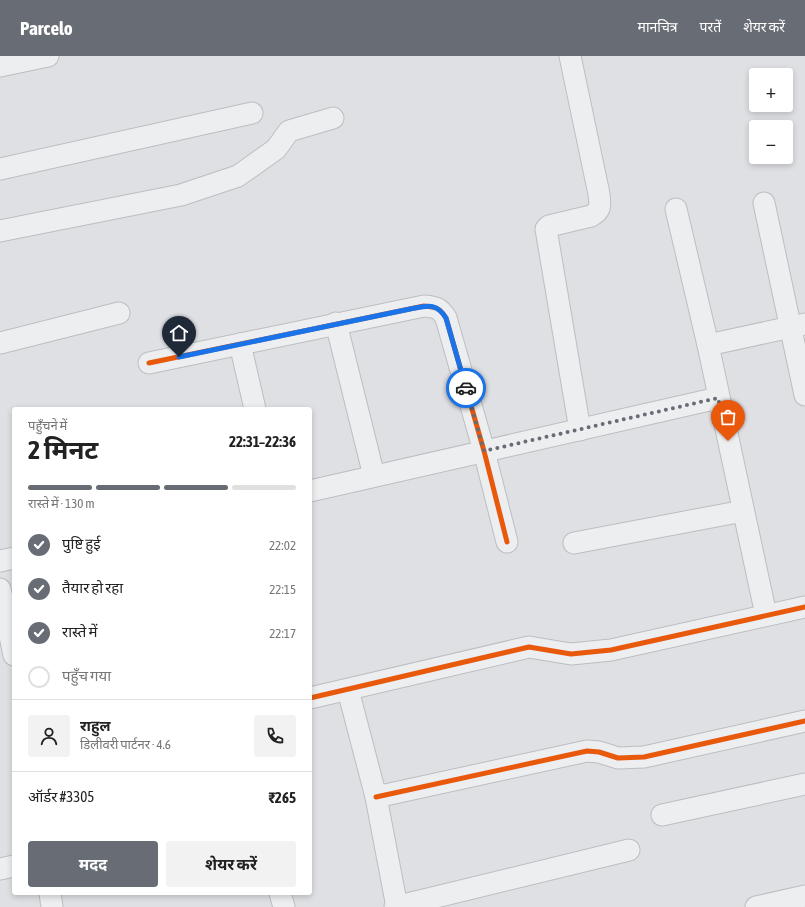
<!DOCTYPE html>
<html lang="hi">
<head>
<meta charset="utf-8">
<style>
	body { margin:0; font-family:"Asap Condensed","Noto Sans Devanagari",sans-serif; background:#f2f2f2; color:#222; height:100vh; display:flex; flex-direction:column; font-size:15px; white-space:nowrap }
	* { box-sizing:border-box; margin:0 }
	p { font-size:13px; color:#767676 }
	.icon { flex:none; width:22px; height:22px; fill:none; stroke:currentColor; stroke-width:2; stroke-linecap:round; stroke-linejoin:round }
	.map { position:relative; flex:1; overflow:hidden }
	.details { position:absolute; left:12px; top:351px; width:300px; height:488px; display:flex; flex-direction:column; background:#fff; border-radius:4px; box-shadow:0 2px 6px #0003 }
	.details>* { flex:none }
	.buttons { position:absolute; left:749px; top:12px; display:grid; gap:8px }
	.buttons a { display:grid; place-items:center; width:44px; height:44px; border-radius:4px; background:#fff; box-shadow:0 2px 6px #0003; font-size:20px }
	.pin { position:absolute; display:grid; place-items:center; width:34px; height:34px; color:#fff; margin:-41px -17px; border-radius:50% 50% 50% 0; rotate:-45deg; box-shadow:0 0 4px #0007 }
	.pin .icon { rotate:45deg }
	.courier { position:absolute; display:grid; place-items:center; width:40px; height:40px; margin:-20px; border:3px solid #1a73e8; border-radius:50%; background:#fff; color:#222; box-shadow:0 1px 5px #0007 }
	.head em { font-style:normal; font-weight:700 }
	.head div { display:flex; flex-direction:column-reverse }
	.head { display:flex; align-items:center; justify-content:space-between; height:68px; padding:0 16px }
	h1 { font-size:26px; font-weight:700; line-height:30px }
	.bar { display:grid; grid-template-columns:repeat(4,1fr); gap:6px 4px; align-content:center; height:48px; padding:0 16px }
	.bar i { height:5px; border-radius:3px; background:#e0e0e0 }
	.bar .active { background:#676c75 }
	.bar p { grid-column:span 4 }
	.line { display:flex; align-items:center; gap:10px; padding:0 16px; border-top:1px solid #e0e0e0 }
	.line div { flex:1 }
	.round { display:grid; place-items:center; flex:none; width:42px; height:42px; border-radius:4px; background:#f2f2f2 }
	ol { padding:0 16px; list-style:none }
	li { display:flex; align-items:center; gap:12px; height:44px }
	li p { margin-inline-start:auto }
	li .icon { padding:4px; border-radius:50%; background:#676c75; color:#fff; stroke-width:4 }
	li:last-child { color:#767676 }
	li i { width:22px; height:22px; border:2px solid #e0e0e0; border-radius:50% }
	.action { display:flex; gap:8px; margin-top:auto; padding:8px 16px }
	.action a { flex:1; height:46px; border-radius:4px; background:#676c75; color:#fff; font-size:16px; font-weight:700; line-height:46px; text-align:center }
	.action a+a { background:#f2f2f2; color:#222 }
	header { display:flex; align-items:center; gap:24px; box-sizing:border-box; height:56px; padding:0 20px; background:#676c75; color:#fff }
	header strong { font-size:19px }
	nav { display:flex; gap:22px; margin-inline-start:auto; font-size:14px }
	.map>svg:first-child { display:block }
</style>
</head>
<body>
<header>
<strong>Parcelo</strong>
<nav><a>मानचित्र</a><a>परतें</a><a>शेयर करें</a></nav>
</header>
<div class="map">
<svg width="805" height="851" viewBox="0 0 805 851">
	<rect width="100%" height="100%" fill="#dee0e3"/>
	<g fill="none" stroke-linecap="round" stroke-linejoin="round">
		<g stroke="#bcbec1" stroke-width="23">
			<g id="minor">
				<path d="M570 0 599 138C600 149 602 154 591 160L549 170 546 173 580 374"/>
				<path d="M0 10 48 0"/>
				<path d="M0 113 252 57"/>
				<path d="M764 147 805 339"/>
				<path d="M676 153 708 289 766 559"/>
				<path d="M0 175 181 139 238 120 276 93 289 75 333 62"/>
				<path d="M336 267 374 420"/>
				<path d="M0 287 119 257"/>
				<path d="M240 288 255 353"/>
				<path d="M708 289 805 268"/>
				<path d="M149 307 424 250C436 251 440 252 446 262L484 395 507 486"/>
				<path d="M310 435 718 342"/>
				<path d="M574 487 743 455"/>
				<path d="M0 505 14 502"/>
				<path d="M0 533 14 599"/>
				<path d="M348 634 376 741 397 851"/>
				<path d="M310 642 529 591 571 598 611 594 805 551"/>
				<path d="M376 741 587 695 599 696 618 702 644 701 805 665"/>
				<path d="M662 759 805 728"/>
				<path d="M0 813 14 810"/>
				<path d="M50 837 52 851"/>
				<path d="M280 837 284 851"/>
				<path d="M395 851 629 794"/>
				<path d="M756 851 805 840"/>
			</g>
		</g>
		<use href="#minor" stroke="#edeef0" stroke-width="21"/>
		<g stroke="#ebeef3" stroke-width="8">
			<g id="cycleway">
				<path d="M149 307 424 250C436 251 440 252 446 262L484 395 507 486"/>
				<path d="M310 642 529 591 571 598 611 594 805 551"/>
				<path d="M376 741 587 695 599 696 618 702 644 701 805 665"/>
			</g>
		</g>
		<use href="#cycleway" stroke="#e8590c" stroke-width="5"/>
	</g>
	<g fill="none" stroke-linecap="round" stroke-linejoin="round">
		<path stroke="#676c75" stroke-width="4" stroke-dasharray="0 7.2" d="M466 332 484 395 718 342 728 385"/>
		<path stroke="#1a73e8" stroke-width="5" d="M179 301 410 253C427 250 436 246 446 262L466 332"/>
	</g>
</svg>
<div class="buttons">
<a>+</a>
<a>−</a>
</div>
<div class="pin" style="left:728px;top:385px;background:#ea580c"><svg class="icon" aria-label="bag" viewBox="0 0 24 24"><path d="M5 8h14l-1 12H6zM9 8a3 3 0 0 1 6 0"/></svg></div>
<div class="pin" style="left:179px;top:301px;background:#1f2937"><svg class="icon" aria-label="home" viewBox="0 0 24 24"><path d="M3 11l9-7 9 7M6 9v11h12V9"/></svg></div>
<div class="courier" style="left:466px;top:332px"><svg class="icon" aria-label="car" viewBox="0 0 24 24"><path d="M5 17H2v-5l4-1 3-4h7l3 4 3 1v5h-3M9 17h6M6 11h13"/><circle cx="7" cy="17" r="2"/><circle cx="17" cy="17" r="2"/></svg></div>
<section class="details">
<div class="head"><div><h1>2 मिनट</h1><p>पहुँचने में</p></div><em>22:31–22:36</em></div>
<div class="bar"><i class="active"></i><i class="active"></i><i class="active"></i><i></i><p>रास्ते में · 130 m</p></div>
<ol>
<li><svg class="icon" aria-label="check" viewBox="0 0 24 24"><path d="M5 12l5 5 9-10"/></svg>पुष्टि हुई<p>22:02</p></li>
<li><svg class="icon" aria-label="check" viewBox="0 0 24 24"><path d="M5 12l5 5 9-10"/></svg>तैयार हो रहा<p>22:15</p></li>
<li><svg class="icon" aria-label="check" viewBox="0 0 24 24"><path d="M5 12l5 5 9-10"/></svg>रास्ते में<p>22:17</p></li>
<li><i></i>पहुँच गया</li>
</ol>
<div class="line" style="height:72px"><a class="round"><svg class="icon" aria-label="person" viewBox="0 0 24 24"><circle cx="12" cy="8" r="4"/><path d="M4 21q1-7 8-7t8 7"/></svg></a><div><b>राहुल</b><p>डिलीवरी पार्टनर · 4.6</p></div><a class="round"><svg class="icon" aria-label="phone" viewBox="0 0 24 24"><path d="M5 4h4l2 5-3 2q2 4 5 5l2-3 5 2v4C11 20 4 13 5 4z"/></svg></a></div>
<div class="line" style="height:52px"><div>ऑर्डर #3305</div><b>₹265</b></div>
<div class="action"><a>मदद</a><a>शेयर करें</a></div>
</section>
</div>
</body>
</html>
